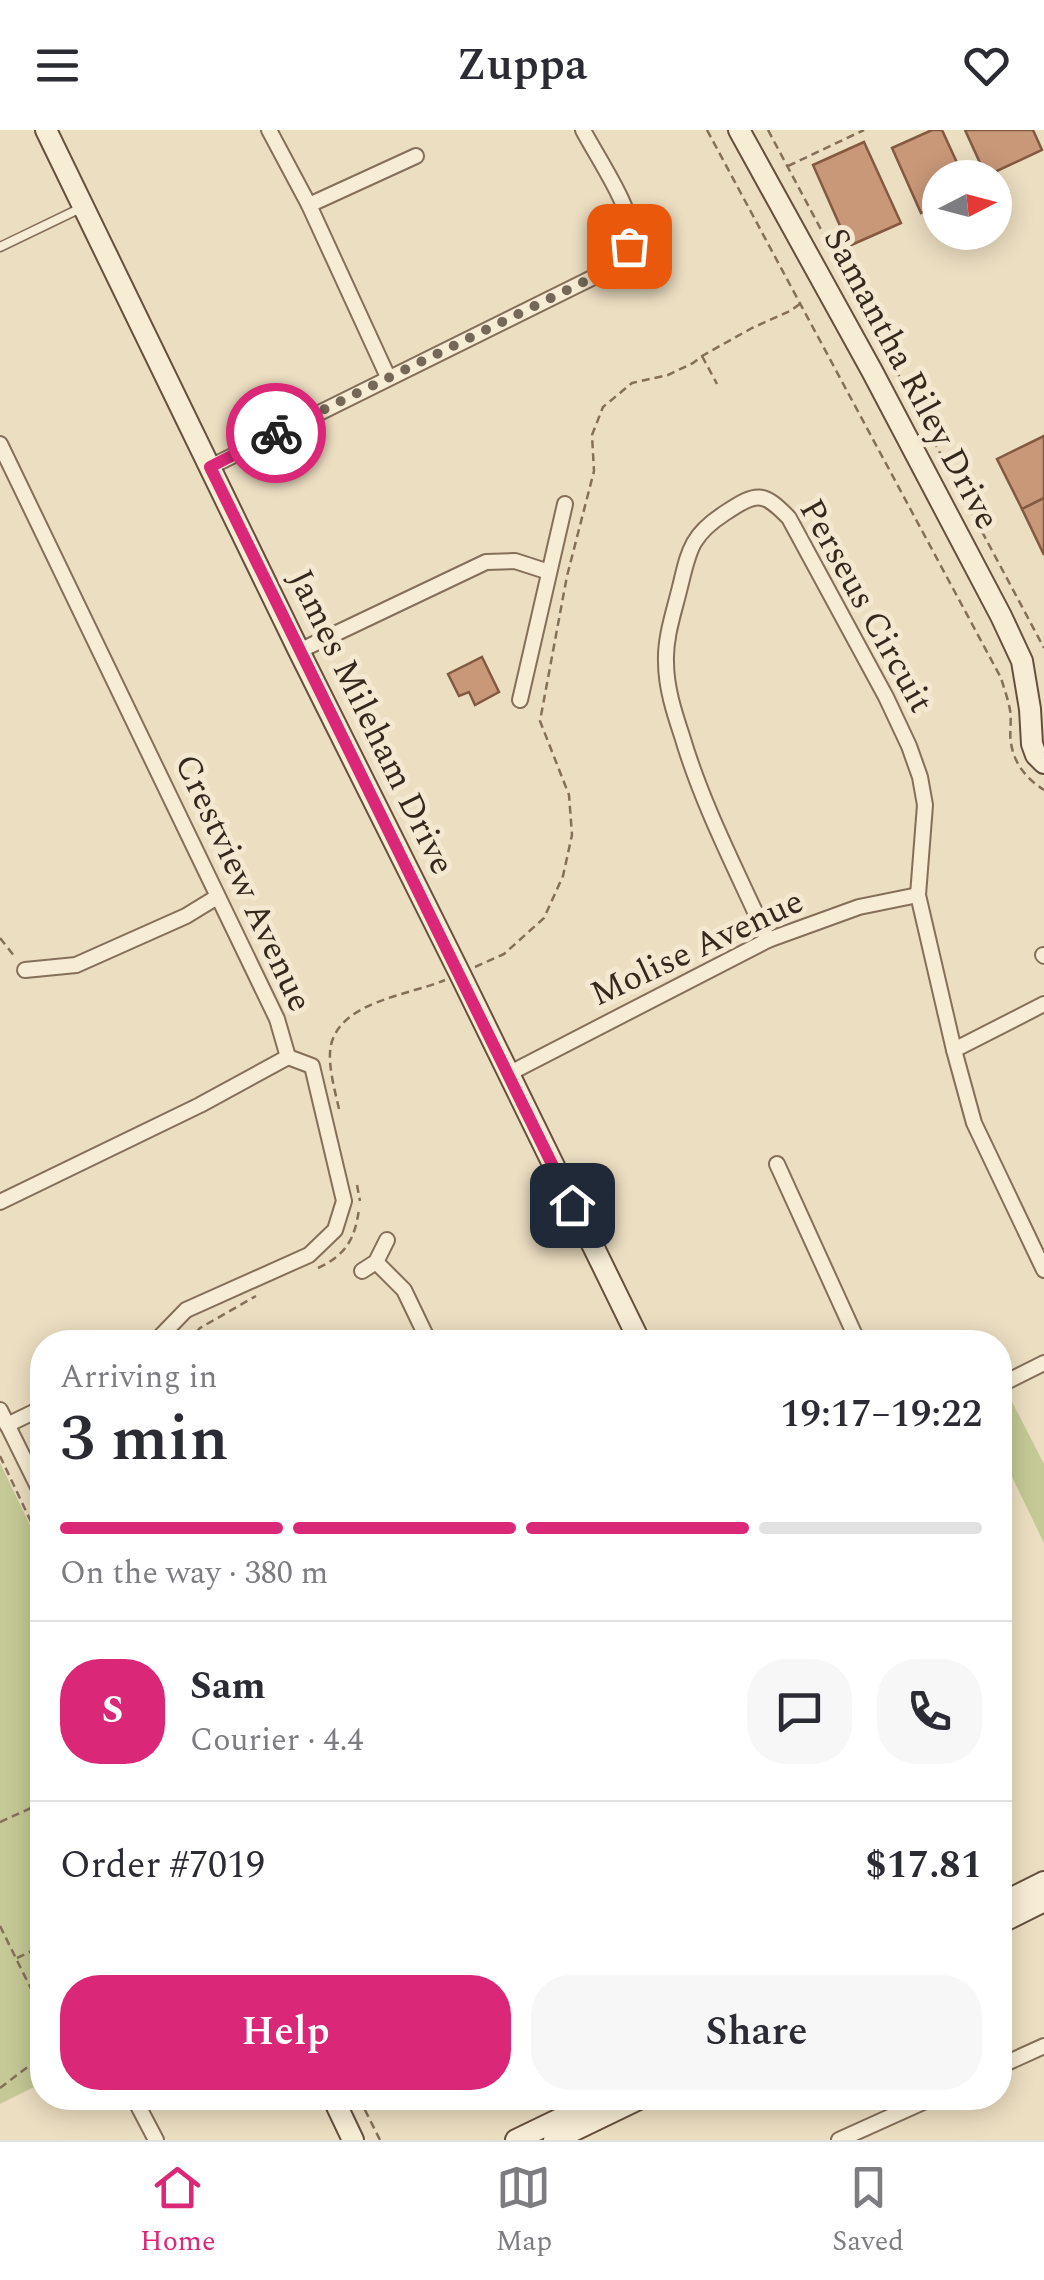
<!DOCTYPE html>
<html lang="en">
<head>
<meta charset="utf-8">
<style>
	body { margin:0; font-family:Spectral,serif; background:#f7f7f7; color:#2b2b33; height:100vh; display:flex; flex-direction:column; font-size:38px; white-space:nowrap }
	* { box-sizing:border-box; margin:0 }
	p { font-size:32px; color:#7c7c81 }
	.icon { flex:none; width:55px; height:55px; fill:none; stroke:currentColor; stroke-width:2; stroke-linecap:round; stroke-linejoin:round }
	.map { position:relative; flex:1; overflow:hidden }
	.side { position:absolute; left:30px; top:1200px; width:982px; height:780px; display:flex; flex-direction:column; background:#fff; border-radius:40px; box-shadow:0 5px 25px #0003 }
	.side>* { flex:none }
	.needle { width:65px; rotate:84deg }
	.buttons { position:absolute; left:922px; top:30px; display:grid; gap:20px }
	.buttons a { display:grid; place-items:center; width:90px; height:90px; border-radius:50%; background:#fff; box-shadow:0 5px 25px #0003; font-size:50px }
	.pin { position:absolute; display:grid; place-items:center; width:85px; height:85px; color:#fff; margin:-42px; border-radius:20px; box-shadow:0 5px 15px #0006 }
	.courier { position:absolute; display:grid; place-items:center; width:100px; height:100px; margin:-50px; border:8px solid #db2777; border-radius:50%; background:#fff; color:#222; box-shadow:0 2px 12px #0007 }
	.head em { font-style:normal; font-weight:600 }
	.head div { display:flex; flex-direction:column-reverse }
	.head { display:flex; align-items:center; justify-content:space-between; height:170px; padding:0 30px }
	h1 { font-size:65px; font-weight:600; line-height:75px }
	.bar { display:grid; grid-template-columns:repeat(4,1fr); gap:15px 10px; align-content:center; height:120px; padding:0 30px }
	.bar i { height:12px; border-radius:8px; background:#e1e1e2 }
	.bar .selected { background:#db2777 }
	.bar p { grid-column:span 4 }
	.line { display:flex; align-items:center; gap:25px; padding:0 30px; border-top:2px solid #e1e1e2 }
	.line div { flex:1 }
	.round { display:grid; place-items:center; flex:none; width:105px; height:105px; border-radius:40px; background:#f7f7f7 }
	.action { display:flex; gap:20px; margin-top:auto; padding:20px 30px }
	.action a { flex:1; height:115px; border-radius:40px; background:#db2777; color:#fff; font-size:40px; font-weight:600; line-height:115px; text-align:center }
	.action a+a { background:#f7f7f7; color:#2b2b33 }
	header { display:flex; justify-content:space-between; align-items:center; height:130px; padding:0 30px; background:#fff; font-size:45px; font-weight:600 }
	.dock { display:flex; justify-content:space-around; align-items:center; height:140px; border-top:2px solid #e1e1e2; background:#fff; font-size:28px; color:#7c7c81 }
	.dock a { display:grid; justify-items:center; gap:5px }
	.dock .selected { color:#db2777 }
	.map>svg:first-child { display:block }
</style>
</head>
<body>
<header><svg class="icon" aria-label="menu" viewBox="0 0 24 24"><path d="M4 6h16M4 12h16M4 18h16"/></svg>Zuppa<svg class="icon" aria-label="heart" viewBox="0 0 24 24"><path d="M12 20l-8-8c-3-5 5-10 8-4 3-6 11-1 8 4z"/></svg></header>
<div class="map">
<svg width="1044" height="2010" viewBox="0 0 1044 2010">
	<rect width="100%" height="100%" fill="#ecdec1"/>
	<g fill="#c4c995">
		<path d="M1008 1264 1044 1334V1413L1000 1322V1269Z"/>
		<path d="M0 1333 42 1420V1953L0 1974Z"/>
	</g>
	<g fill="#c99878" stroke="#835940" stroke-width="2.5">
		<path d="M932 0H942L964 48H940V75L921 83 892 18Z"/>
		<path d="M965 0H1033L1042 20 986 46Z"/>
		<path d="M864 12 901 93 849 116 813 35Z"/>
		<path d="M1044 306V368L1022 379 997 329Z"/>
		<path d="M1044 368V425L1022 379Z"/>
		<path d="M482 527 499 562 475 575 469 562 459 566 448 544Z"/>
	</g>
	<g fill="none" stroke-linecap="round" stroke-linejoin="round">
		<g stroke="#856f59" stroke-width="11">
			<path id="lane" d="M0 117 83 77"/>
		</g>
		<g stroke="#856f59" stroke-width="18">
			<g id="street">
				<path d="M269 0 309 75 388 247"/>
				<path d="M309 75 416 26"/>
				<path d="M0 314 277 889 288 927 200 975 0 1072"/>
				<path d="M210 337 616 136C626 126 632 114 631 100 629 74 596 25 583 0"/>
				<path d="M299 521 486 432 515 431 549 442"/>
				<path d="M520 570 565 374"/>
				<path d="M768 810C738 743 703 677 682 606 674 582 666 557 666 532 665 507 674 482 680 457 689 420 691 405 725 383 757 362 763 361 789 388L886 567 909 616 920 647 925 675 918 765 954 920 974 993 1044 1140"/>
				<path d="M1043 825 1044 826"/>
				<path d="M25 840 76 835 186 786 217 767"/>
				<path d="M954 920 1044 874"/>
				<path d="M508 944 768 810 859 777 918 765"/>
				<path d="M777 1034 858 1212"/>
				<path d="M376 1132 404 1160 429 1212"/>
				<path d="M362 1141 376 1132 387 1110"/>
				<path d="M155 1212 186 1180 309 1125 335 1100 344 1071 312 936 288 927"/>
				<path d="M1000 1255 1044 1233"/>
				<path d="M0 1280 42 1365"/>
				<path d="M7 1295 42 1278"/>
				<path d="M1000 1936 1044 1916"/>
				<path d="M134 1968 156 2010"/>
				<path d="M839 2010 932 1968"/>
			</g>
		</g>
		<g stroke="#66503d" stroke-width="24">
			<g id="secondary">
				<path d="M46 0 299 521 460 844 640 1212"/>
				<path d="M739 0 872 241 1001 486 1022 531 1030 579 1032 614 1036 625 1044 633"/>
				<path d="M1000 1774 1044 1752"/>
				<path d="M1000 1793 1044 1771"/>
				<path d="M333 1968 353 2010"/>
				<path d="M516 2010 603 1968"/>
				<path d="M554 2010 641 1968"/>
			</g>
		</g>
		<g stroke="#856f59" stroke-width="2.5" stroke-dasharray="8 5" stroke-linecap="butt">
			<path d="M707 0 1001 548C1004 558 1008 569 1010 580 1012 591 1009 603 1011 613 1014 634 1027 649 1044 660"/>
			<path d="M768 0 1044 518"/>
			<path d="M788 36 864 0"/>
			<path d="M702 226 717 254"/>
			<path d="M0 808 15 827"/>
			<path d="M475 837 504 824 544 788 563 746 572 705 569 665 540 591 567 446 594 341 592 305 603 277 632 253 668 245 693 233 702 226 752 198 790 181 800 174"/>
			<path d="M339 979C335 961 327 933 331 915 341 871 410 865 445 850"/>
			<path d="M357 1055 360 1071"/>
			<path d="M318 1138C346 1125 355 1109 359 1079"/>
			<path d="M188 1212 200 1198 256 1166"/>
			<path d="M0 1326 42 1415"/>
			<path d="M0 1692 42 1673"/>
			<path d="M0 1796 42 1881"/>
			<path d="M17 1828 42 1816"/>
			<path d="M0 1958 42 1926"/>
			<path d="M359 1968 380 2010"/>
		</g>
		<use href="#lane" stroke="#f7ecd4" stroke-width="8"/>
		<use href="#street" stroke="#f7ecd4" stroke-width="14"/>
		<use href="#secondary" stroke="#f7ecd4" stroke-width="20"/>
	</g>
	<g fill="none" stroke-linecap="round" stroke-linejoin="round">
		<path stroke="#756856" stroke-width="10" stroke-dasharray="0 18" d="M276 303 616 136 629 116"/>
		<path stroke="#db2777" stroke-width="12" d="M276 303 210 337 572 1075"/>
	</g>
	<g text-anchor="middle" dominant-baseline="central" stroke-width="10" stroke-linejoin="round" paint-order="stroke">
		<g font-size="35" fill="#35281d" stroke="#f4e9d0">
			<text transform="translate(911 249) rotate(62)">Samantha Riley Drive</text>
			<text transform="translate(866 476) rotate(61)">Perseus Circuit</text>
			<text transform="translate(371 592) rotate(64)">James Mileham Drive</text>
			<text transform="translate(243 753) rotate(65)">Crestview Avenue</text>
			<text transform="translate(697 818) rotate(-25)">Molise Avenue</text>
		</g>
	</g>
</svg>
<div class="buttons">
<a><svg class="needle" viewBox="-14 -14 28 28"><path d="M0-13l5 13h-10z" fill="#e53935"/><path d="M0 13l5-13h-10z" fill="#7c7c81"/></svg></a>
</div>
<div class="pin" style="left:629px;top:116px;background:#ea580c"><svg class="icon" aria-label="bag" viewBox="0 0 24 24"><path d="M5 8h14l-1 12H6zM9 8a3 3 0 0 1 6 0"/></svg></div>
<div class="pin" style="left:572px;top:1075px;background:#1f2937"><svg class="icon" aria-label="home" viewBox="0 0 24 24"><path d="M3 11l9-7 9 7M6 9v11h12V9"/></svg></div>
<div class="courier" style="left:276px;top:303px"><svg class="icon" aria-label="bike" viewBox="0 0 24 24"><circle cx="6" cy="16" r="4"/><circle cx="18" cy="16" r="4"/><path d="M6 16l4-8h5l3 8M10 8l3 8H6M13 5h3"/></svg></div>
<section class="side">
<div class="head"><div><h1>3 min</h1><p>Arriving in</p></div><em>19:17–19:22</em></div>
<div class="bar"><i class="selected"></i><i class="selected"></i><i class="selected"></i><i></i><p>On the way · 380 m</p></div>
<div class="line" style="height:180px"><b class="round" style="background:#db2777;color:#fff">S</b><div><b>Sam</b><p>Courier · 4.4</p></div><a class="round"><svg class="icon" aria-label="chat" viewBox="0 0 24 24"><path d="M4 5h16v11H9l-5 4z"/></svg></a><a class="round"><svg class="icon" aria-label="phone" viewBox="0 0 24 24"><path d="M5 4h4l2 5-3 2q2 4 5 5l2-3 5 2v4C11 20 4 13 5 4z"/></svg></a></div>
<div class="line" style="height:130px"><div>Order #7019</div><b>$17.81</b></div>
<div class="action"><a>Help</a><a>Share</a></div>
</section>
</div>
<nav class="dock">
<a class="selected"><svg class="icon" aria-label="home" viewBox="0 0 24 24"><path d="M3 11l9-7 9 7M6 9v11h12V9"/></svg>Home</a>
<a><svg class="icon" aria-label="map" viewBox="0 0 24 24"><path d="M3 6l6-2 6 2 6-2v14l-6 2-6-2-6 2zM9 4v14M15 6v14"/></svg>Map</a>
<a><svg class="icon" aria-label="saved" viewBox="0 0 24 24"><path d="M7 4h10v16l-5-4-5 4z"/></svg>Saved</a>
</nav>
</body>
</html>
